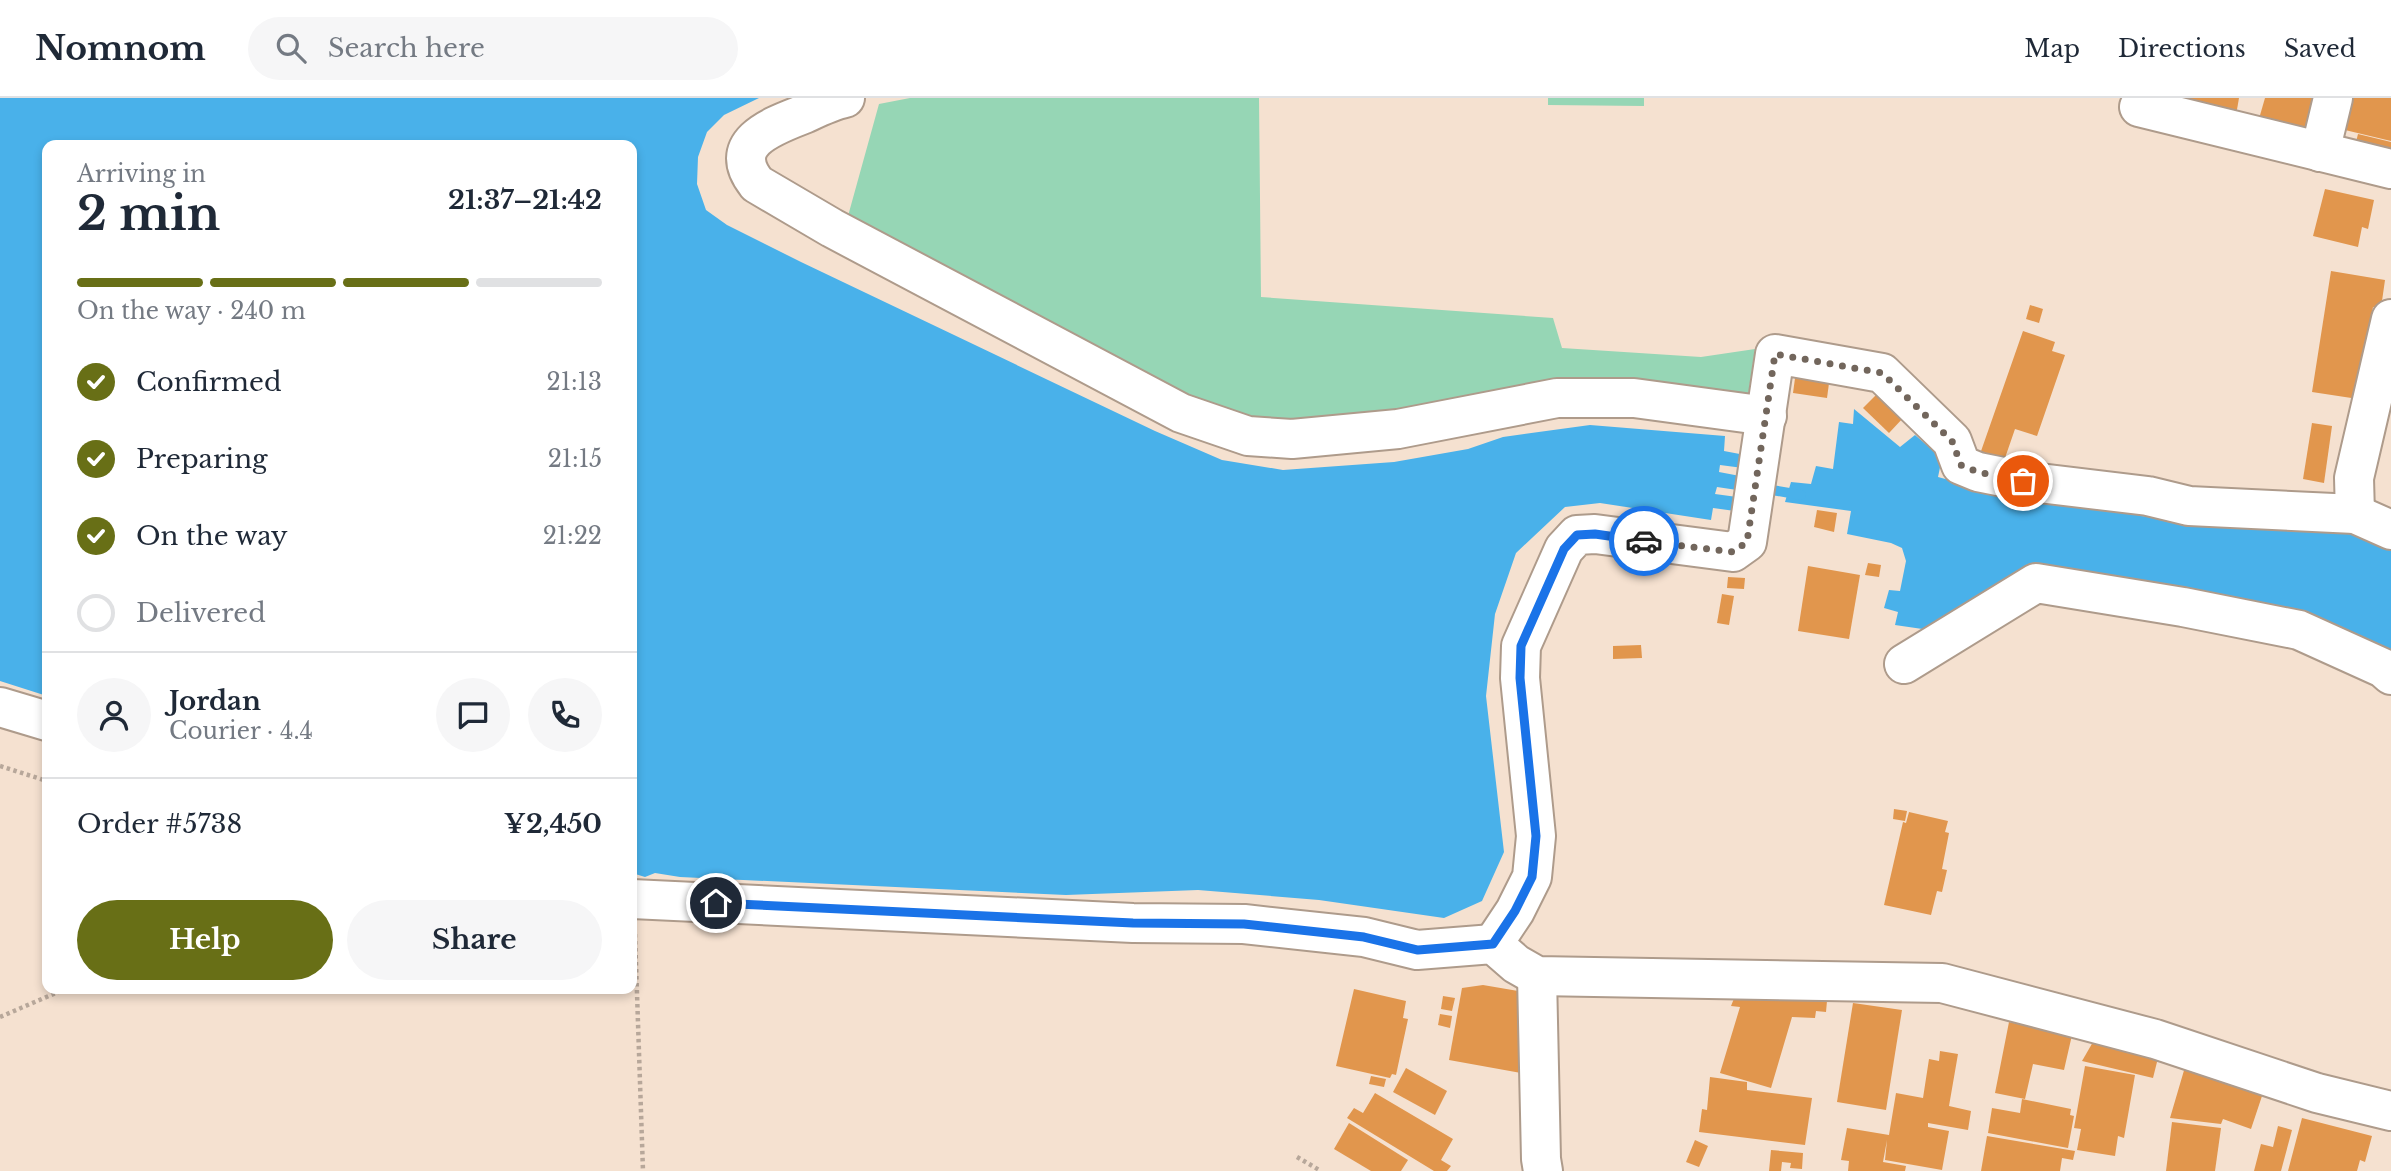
<!DOCTYPE html>
<html lang="en">
<head>
<meta charset="utf-8">
<style>
	body { margin:0; font-family:"Libre Baskerville",serif; background:#f6f6f7; color:#1f2937; height:100vh; display:flex; flex-direction:column; font-size:26px; white-space:nowrap }
	* { box-sizing:border-box; margin:0 }
	p { font-size:23px; color:#747a83 }
	.icon { flex:none; width:38px; height:38px; fill:none; stroke:currentColor; stroke-width:2; stroke-linecap:round; stroke-linejoin:round }
	.map { position:relative; flex:1; overflow:hidden }
	.sheet { position:absolute; left:42px; top:42px; width:595px; height:854px; display:flex; flex-direction:column; background:#fff; border-radius:14px; box-shadow:0 4px 10px #0003 }
	.sheet>* { flex:none }
	.pin { position:absolute; display:grid; place-items:center; width:60px; height:60px; color:#fff; margin:-30px; border:4px solid #fff; border-radius:50%; box-shadow:0 2px 7px #0007 }
	.courier { position:absolute; display:grid; place-items:center; width:70px; height:70px; margin:-35px; border:5px solid #1a73e8; border-radius:50%; background:#fff; color:#222; box-shadow:0 2px 9px #0007 }
	.summary em { font-style:normal; font-weight:700 }
	.summary div { display:flex; flex-direction:column-reverse }
	.summary { display:flex; align-items:center; justify-content:space-between; height:119px; padding:0 35px }
	h1 { font-size:46px; font-weight:700; line-height:52px }
	.bar { display:grid; grid-template-columns:repeat(4,1fr); gap:10px 7px; align-content:center; height:84px; padding:0 35px }
	.bar i { height:9px; border-radius:5px; background:#e0e1e3 }
	.bar .selected { background:#686f16 }
	.bar p { grid-column:span 4 }
	.line { display:flex; align-items:center; gap:18px; padding:0 35px; border-top:2px solid #e0e1e3 }
	.line div { flex:1 }
	.round { display:grid; place-items:center; flex:none; width:74px; height:74px; border-radius:37px; background:#f6f6f7 }
	ol { padding:0 35px; list-style:none }
	li { display:flex; align-items:center; gap:21px; height:77px }
	li p { margin-inline-start:auto }
	li .icon { padding:7px; border-radius:50%; background:#686f16; color:#fff; stroke-width:4 }
	li:last-child { color:#747a83 }
	li i { width:38px; height:38px; border:4px solid #e0e1e3; border-radius:50% }
	.button { display:flex; gap:14px; margin-top:auto; padding:14px 35px }
	.button a { flex:1; height:80px; border-radius:42px; background:#686f16; color:#fff; font-size:28px; font-weight:700; line-height:80px; text-align:center }
	.button a+a { background:#f6f6f7; color:#1f2937 }
	header { display:flex; align-items:center; gap:42px; box-sizing:border-box; height:98px; padding:0 35px; background:#fff; border-bottom:2px solid #e0e1e3 }
	header strong { font-size:33px }
	nav { display:flex; gap:38px; margin-inline-start:auto; font-size:24px }
	.search { width:490px; height:63px; background:#f6f6f7; display:flex; align-items:center; gap:18px; box-sizing:border-box; padding:0 24px; border-radius:38px; color:#747a83; font-size:26px }
	.map>svg:first-child { display:block }
</style>
</head>
<body>
<header>
<strong>Nomnom</strong>
<div class="search"><svg class="icon" aria-label="search" viewBox="0 0 24 24"><circle cx="10" cy="10" r="6"/><path d="M15 15l6 6"/></svg>Search here</div>
<nav><a>Map</a><a>Directions</a><a>Saved</a></nav>
</header>
<div class="map">
<svg width="2391" height="1073" viewBox="0 0 2391 1073">
	<rect width="100%" height="100%" fill="#f5e1d0"/>
	<g fill="#96d6b5">
		<path d="M910 0H1259L1261 199 1553 220 1562 250 1701 259 1755 251 1748 298 1331 326 1240 322 1022 217 848 118 879 6Z"/>
		<path d="M1548 0H1644V8L1548 7Z"/>
	</g>
	<g fill="#49b1ea">
		<path d="M0 0H759L724 17 707 34 698 59 697 86 706 112 727 127 801 164 1155 333 1222 362 1283 372 1394 364 1468 351 1503 339 1590 327 1725 338 1724 353 1745 357 1743 370 1720 367 1719 374 1740 378 1737 392 1717 389 1715 396 1737 399 1735 413 1713 410 1711 422 1600 405 1565 409 1516 455 1495 516 1486 598 1504 754 1482 803 1444 820 1319 802 1198 792 1066 797 680 779 655 775 645 779 632 775V47H47V598L0 583Z"/>
		<path d="M1854 311 1900 349 1915 337 1942 360 1938 379 1975 389 2142 410 2141 418 2362 435 2391 446V562L2035 472 1943 534 1895 527 1898 514 1884 510 1889 492 1900 493 1906 463 1902 450 1891 445 1847 436 1851 413 1785 404 1791 384 1811 386 1816 368 1833 371 1839 324 1853 326Z"/>
	</g>
	<g fill="none" stroke-linecap="round" stroke-linejoin="round">
		<path stroke="#49b1ea" stroke-width="10" d="M1761 390 1801 397"/>
	</g>
	<g fill="#e1964d">
		<path d="M2188 0H2239L2235 23 2186 15Z"/>
		<path d="M2265 0H2313L2302 43 2256 31Z"/>
		<path d="M2353 0H2391V43L2345 32Z"/>
		<path d="M2358 36 2391 44V65L2353 56Z"/>
		<path d="M2325 91 2374 102 2368 131 2362 129 2358 149 2313 138Z"/>
		<path d="M2331 173 2385 182 2381 210 2373 209 2358 301 2312 294Z"/>
		<path d="M2030 207 2043 211 2039 225 2026 221Z"/>
		<path d="M2023 233 2055 244 2052 253 2065 257 2037 338 2015 331 2005 360 1980 356Z"/>
		<path d="M1796 273 1830 278 1827 300 1793 295Z"/>
		<path d="M1879 294 1904 319 1889 335 1863 310Z"/>
		<path d="M2312 325 2332 328 2324 385 2303 381Z"/>
		<path d="M1817 412 1837 415 1834 434 1814 429Z"/>
		<path d="M1868 465 1881 467 1879 479 1865 477Z"/>
		<path d="M1808 468 1860 477 1849 541 1798 533Z"/>
		<path d="M1728 479 1745 480 1744 491 1727 490Z"/>
		<path d="M1722 496 1734 498 1729 527 1717 525Z"/>
		<path d="M1641 547 1642 560 1613 561V548Z"/>
		<path d="M1894 711 1907 713 1905 723 1893 721Z"/>
		<path d="M1909 714 1948 723 1945 734 1949 735 1942 771 1947 772 1942 794 1937 793 1931 817 1884 807 1903 724 1906 725Z"/>
		<path d="M1483 887 1524 894 1521 975 1449 962 1462 890Z"/>
		<path d="M1354 891 1406 903 1403 920 1408 921 1396 977 1392 976 1390 980 1336 968Z"/>
		<path d="M1443 898 1455 900 1452 913 1441 911Z"/>
		<path d="M1735 898 1827 903 1826 914 1816 913 1815 920 1792 919 1771 990 1720 975 1740 909 1731 908Z"/>
		<path d="M1853 905 1902 912 1886 1012 1837 1004Z"/>
		<path d="M1440 916 1452 918 1450 930 1438 927Z"/>
		<path d="M2009 924 2072 937 2064 972 2033 966 2025 1001 1995 995Z"/>
		<path d="M2093 944 2158 960 2153 980 2082 963Z"/>
		<path d="M1940 953 1958 956 1949 1008 1971 1013 1968 1032 1928 1025V1029L1949 1033 1942 1072 1885 1062 1887 1042 1883 1064 1906 1068 1905 1073H1848L1849 1063 1841 1062 1847 1030 1889 1037 1896 995 1923 1000 1929 961 1939 963Z"/>
		<path d="M2085 968 2135 977 2124 1040 2118 1038 2115 1058 2077 1052 2081 1031 2074 1030Z"/>
		<path d="M2185 969 2263 995 2251 1031 2223 1021 2221 1026 2170 1020Z"/>
		<path d="M1406 970 1447 993 1435 1017 1393 994Z"/>
		<path d="M1371 978 1386 981 1384 989 1369 986Z"/>
		<path d="M1710 979 1747 984V992L1812 1000 1805 1047 1699 1034 1702 1011 1707 1012Z"/>
		<path d="M1375 995 1453 1041 1441 1062 1451 1068 1447 1073H1434L1347 1020 1354 1010 1363 1015Z"/>
		<path d="M2022 1001 2071 1011 2070 1017 2074 1018 2068 1050 1988 1035 1992 1010 2020 1015Z"/>
		<path d="M2302 1020 2372 1038 2365 1064 2360 1062 2357 1073H2288Z"/>
		<path d="M2172 1024 2221 1030 2215 1073H2166Z"/>
		<path d="M1349 1025 1408 1062 1401 1073H1371L1334 1051Z"/>
		<path d="M2278 1028 2292 1032 2281 1073H2254L2261 1046 2273 1049Z"/>
		<path d="M1987 1038 2075 1053 2073 1062 2062 1060 2060 1073H1981Z"/>
		<path d="M1695 1042 1708 1048 1699 1069 1686 1064Z"/>
		<path d="M1771 1052 1803 1055 1802 1071 1790 1070 1791 1065 1782 1064 1781 1073H1769Z"/>
	</g>
	<g fill="none" stroke-linecap="round" stroke-linejoin="round">
		<g stroke="#ae9b8b" stroke-width="42">
			<g id="minor">
				<path d="M845 0C831 3 817 10 804 16 773 28 724 45 757 86L832 130 1181 315 1248 338 1292 341 1398 331 1557 300H1634L1767 318"/>
				<path d="M2139 9 2391 71"/>
				<path d="M2320 54 2333 0"/>
				<path d="M2355 416 2354 380 2391 221"/>
				<path d="M1904 566 2036 485 2183 509 2299 532 2383 570 2391 577"/>
				<path d="M0 609 47 623"/>
				<path d="M632 801 1133 825 1244 826 1364 839 1417 852 1493 846 1516 866 1537 878 1942 885 2155 941 2317 995 2391 1013"/>
				<path d="M1493 846 1515 813 1532 779 1536 738 1520 580 1521 548 1564 451 1577 437 1595 436 1733 454 1747 444 1775 256 1882 275 1952 343 1961 367 1978 374 2023 383 2148 398 2189 408 2355 416 2391 432"/>
				<path d="M1537 878 1541 1061 1543 1073"/>
			</g>
		</g>
		<g stroke="#b7a79a" stroke-width="4.5" stroke-dasharray="3.5 3.5" stroke-linecap="butt">
			<path d="M0 668 47 683"/>
			<path d="M635 836 643 1073"/>
			<path d="M0 919 65 891"/>
			<path d="M1297 1059 1321 1073"/>
		</g>
		<use href="#minor" stroke="#fff" stroke-width="38"/>
	</g>
	<g fill="none" stroke-linecap="round" stroke-linejoin="round">
		<path stroke="#72665c" stroke-width="7" stroke-dasharray="0 12.6" d="M1644 443 1733 454 1747 444 1775 256 1882 275 1952 343 1961 367 1978 374 2023 383"/>
		<path stroke="#1a73e8" stroke-width="9" d="M716 805 1133 825 1244 826 1364 839 1418 852 1493 846 1515 813 1532 779 1536 738 1520 580 1521 548 1564 451 1577 437 1595 436 1644 443"/>
	</g>
</svg>
<div class="pin" style="left:2023px;top:383px;background:#ea580c"><svg class="icon" aria-label="bag" viewBox="0 0 24 24"><path d="M5 8h14l-1 12H6zM9 8a3 3 0 0 1 6 0"/></svg></div>
<div class="pin" style="left:716px;top:805px;background:#1f2937"><svg class="icon" aria-label="home" viewBox="0 0 24 24"><path d="M3 11l9-7 9 7M6 9v11h12V9"/></svg></div>
<div class="courier" style="left:1644px;top:443px"><svg class="icon" aria-label="car" viewBox="0 0 24 24"><path d="M5 17H2v-5l4-1 3-4h7l3 4 3 1v5h-3M9 17h6M6 11h13"/><circle cx="7" cy="17" r="2"/><circle cx="17" cy="17" r="2"/></svg></div>
<section class="sheet">
<div class="summary"><div><h1>2 min</h1><p>Arriving in</p></div><em>21:37–21:42</em></div>
<div class="bar"><i class="selected"></i><i class="selected"></i><i class="selected"></i><i></i><p>On the way · 240 m</p></div>
<ol>
<li><svg class="icon" aria-label="check" viewBox="0 0 24 24"><path d="M5 12l5 5 9-10"/></svg>Confirmed<p>21:13</p></li>
<li><svg class="icon" aria-label="check" viewBox="0 0 24 24"><path d="M5 12l5 5 9-10"/></svg>Preparing<p>21:15</p></li>
<li><svg class="icon" aria-label="check" viewBox="0 0 24 24"><path d="M5 12l5 5 9-10"/></svg>On the way<p>21:22</p></li>
<li><i></i>Delivered</li>
</ol>
<div class="line" style="height:126px"><a class="round"><svg class="icon" aria-label="person" viewBox="0 0 24 24"><circle cx="12" cy="8" r="4"/><path d="M4 21q1-7 8-7t8 7"/></svg></a><div><b>Jordan</b><p>Courier · 4.4</p></div><a class="round"><svg class="icon" aria-label="chat" viewBox="0 0 24 24"><path d="M4 5h16v11H9l-5 4z"/></svg></a><a class="round"><svg class="icon" aria-label="phone" viewBox="0 0 24 24"><path d="M5 4h4l2 5-3 2q2 4 5 5l2-3 5 2v4C11 20 4 13 5 4z"/></svg></a></div>
<div class="line" style="height:91px"><div>Order #5738</div><b>¥2,450</b></div>
<div class="button"><a>Help</a><a>Share</a></div>
</section>
</div>
</body>
</html>
